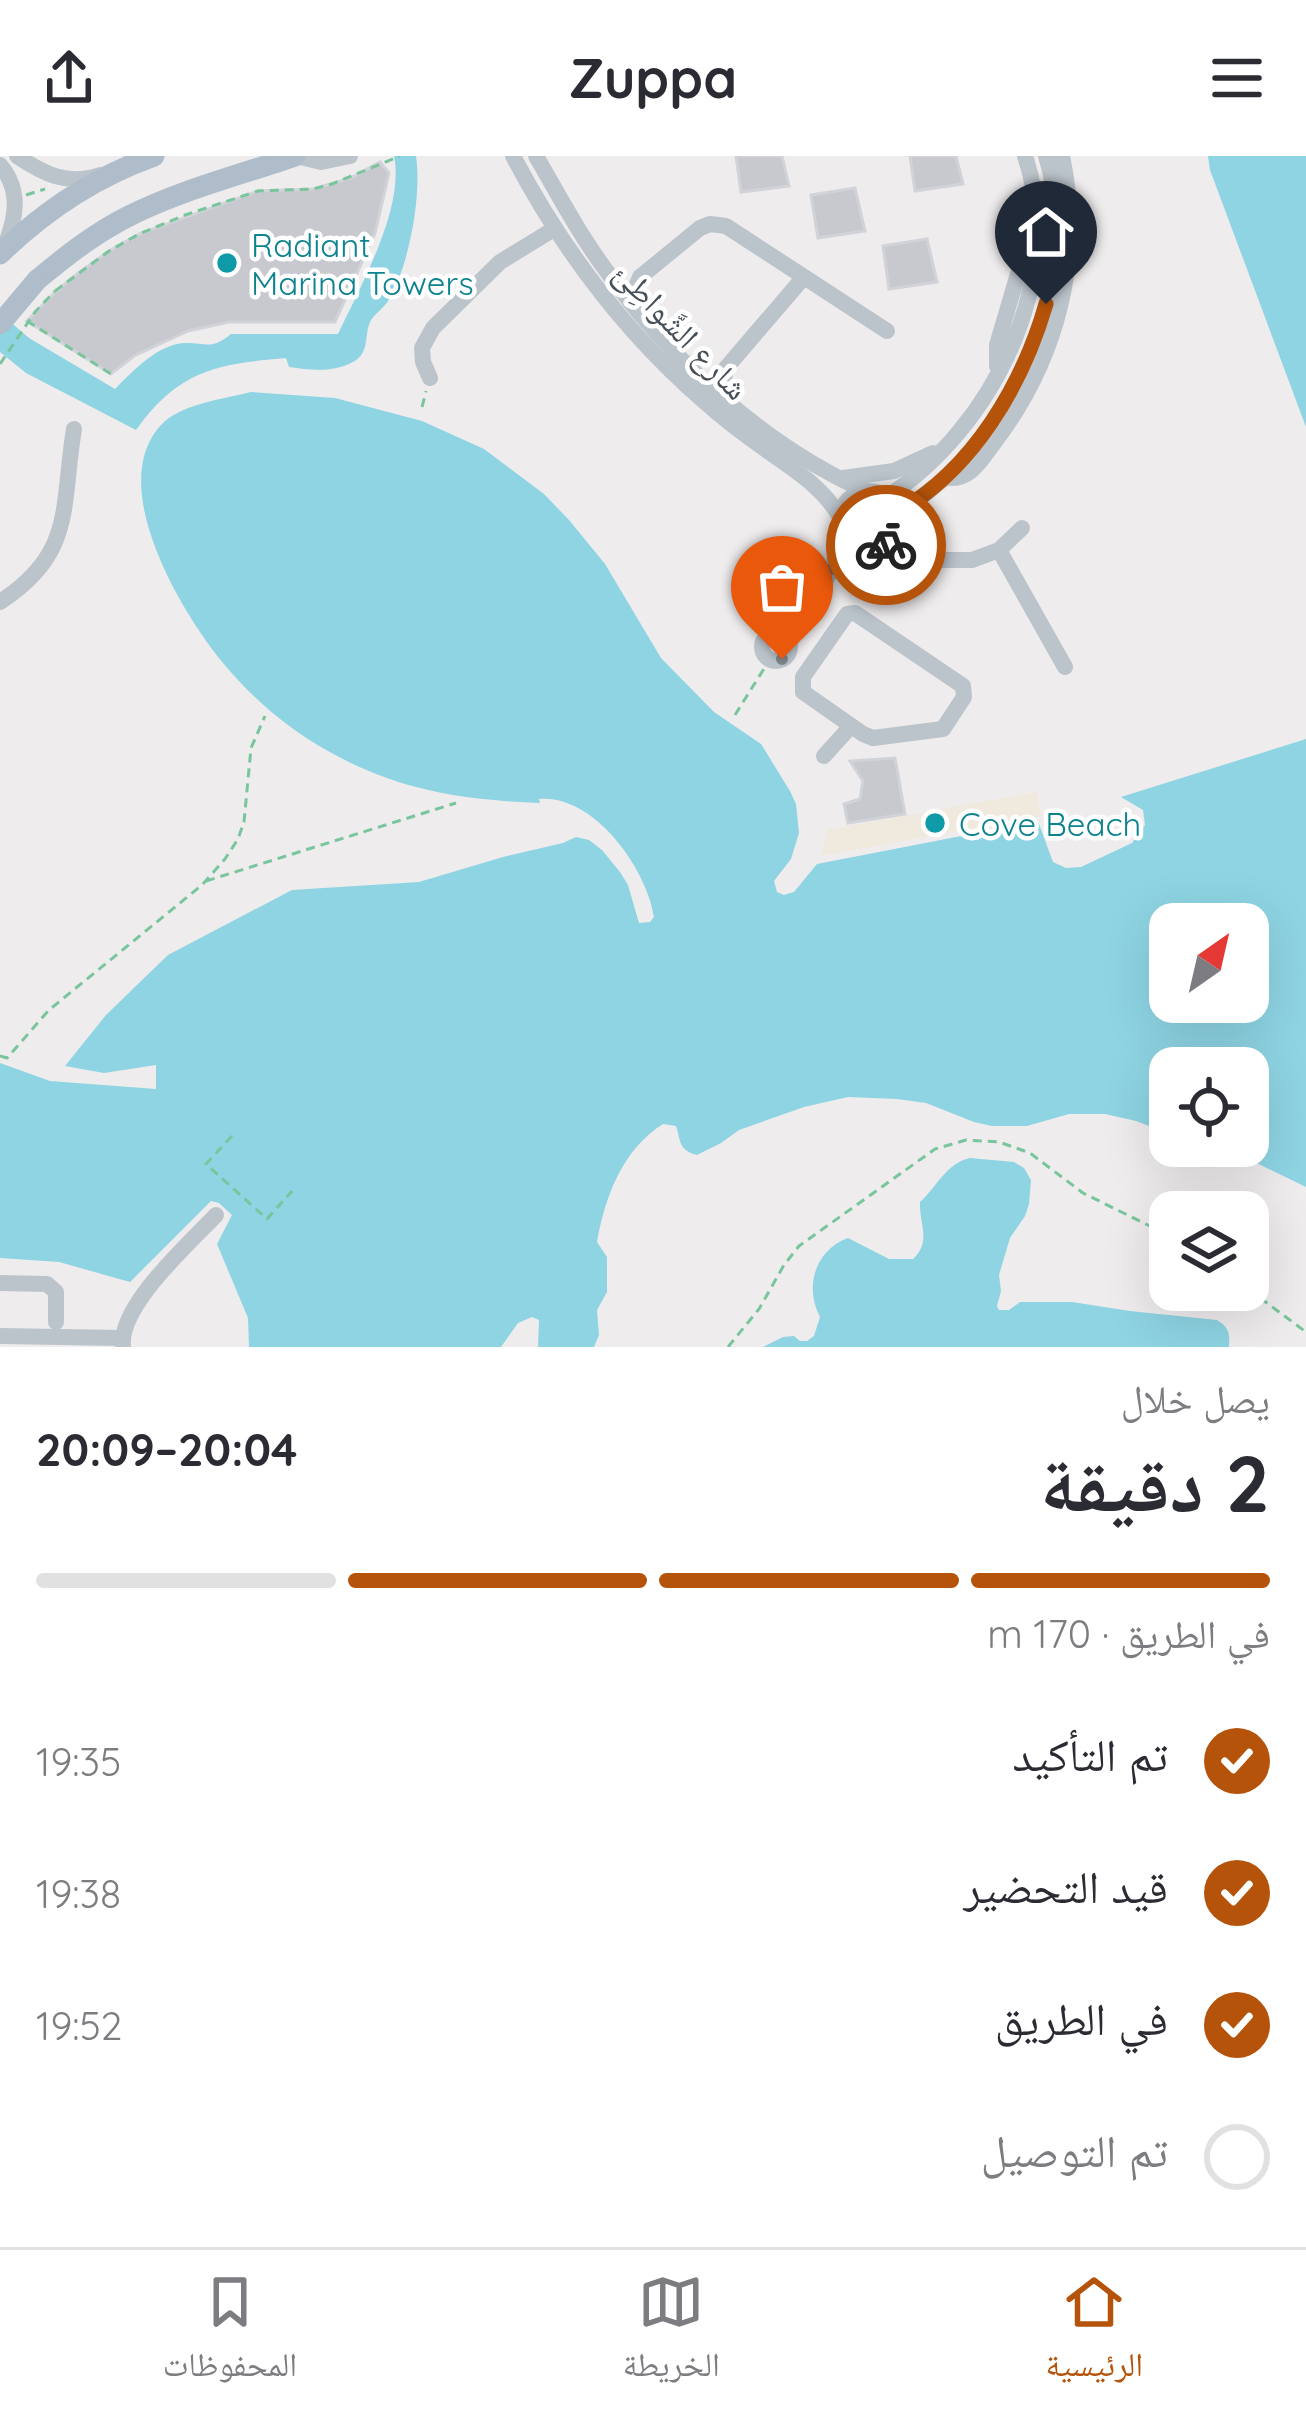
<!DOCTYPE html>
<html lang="ar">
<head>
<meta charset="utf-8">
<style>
	body { margin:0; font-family:Quicksand,"Noto Naskh Arabic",sans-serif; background:#f7f7f7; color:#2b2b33; direction:rtl; height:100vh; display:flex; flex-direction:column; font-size:45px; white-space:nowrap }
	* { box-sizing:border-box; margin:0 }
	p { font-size:39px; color:#7c7c81 }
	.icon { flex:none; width:66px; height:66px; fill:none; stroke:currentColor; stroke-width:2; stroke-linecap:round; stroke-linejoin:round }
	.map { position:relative; height:1191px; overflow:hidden; direction:ltr }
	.drawer { display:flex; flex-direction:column; background:#fff; flex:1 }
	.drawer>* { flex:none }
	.needle { width:78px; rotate:34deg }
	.fabs { position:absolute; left:1149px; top:747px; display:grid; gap:24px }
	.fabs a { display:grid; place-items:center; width:120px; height:120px; border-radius:24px; background:#fff; box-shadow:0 12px 48px #0002; font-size:60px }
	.pin { position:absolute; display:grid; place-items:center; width:102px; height:102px; color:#fff; margin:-123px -51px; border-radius:50% 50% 50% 0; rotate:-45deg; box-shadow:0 0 12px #0007 }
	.pin .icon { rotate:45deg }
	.courier { position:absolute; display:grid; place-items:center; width:120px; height:120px; margin:-60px; border:9px solid #b45309; border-radius:50%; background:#fff; color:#222; box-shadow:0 3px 15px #0007 }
	.headline em { font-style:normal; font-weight:800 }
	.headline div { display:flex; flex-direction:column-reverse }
	.headline { display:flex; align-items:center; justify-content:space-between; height:204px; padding:0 36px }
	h1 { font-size:78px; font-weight:800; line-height:90px }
	.bar { display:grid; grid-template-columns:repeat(4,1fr); gap:18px 12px; align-content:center; height:144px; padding:0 36px }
	.bar i { height:15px; border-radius:9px; background:#e1e1e2 }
	.bar .on { background:#b45309 }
	.bar p { grid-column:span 4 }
	ol { padding:0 36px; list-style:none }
	li { display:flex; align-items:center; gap:36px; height:132px }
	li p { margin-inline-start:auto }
	li .icon { padding:12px; border-radius:50%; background:#b45309; color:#fff; stroke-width:4 }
	li:last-child { color:#7c7c81 }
	li i { width:66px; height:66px; border:6px solid #e1e1e2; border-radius:50% }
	header { display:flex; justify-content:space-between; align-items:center; height:156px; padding:0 36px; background:#fff; font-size:54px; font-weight:800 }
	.dock { display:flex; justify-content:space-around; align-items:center; height:168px; border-top:3px solid #e1e1e2; background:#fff; font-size:33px; color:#7c7c81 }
	.dock a { display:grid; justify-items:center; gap:6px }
	.dock .on { color:#b45309 }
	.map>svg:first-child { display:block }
</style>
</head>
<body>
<header><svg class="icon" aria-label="menu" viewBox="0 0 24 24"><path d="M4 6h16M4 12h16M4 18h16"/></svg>Zuppa<svg class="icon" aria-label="share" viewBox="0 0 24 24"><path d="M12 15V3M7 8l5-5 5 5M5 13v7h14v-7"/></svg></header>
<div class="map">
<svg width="1306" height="1191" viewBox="0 0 1306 1191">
	<rect width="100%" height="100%" fill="#efeced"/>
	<path fill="#f0e9de" d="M1036 636 1042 660 821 700 827 674Z"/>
	<g fill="#8ed4e3" fill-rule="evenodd">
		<path d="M394 0H416C422 39 409 111 388 145 384 152 374 158 370 166 364 180 370 197 353 206 333 217 310 214 289 211L286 202C217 208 179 214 136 274L26 217 0 196V157L29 182 115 233C133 215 159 187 186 187 208 187 211 194 231 178H338C360 131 405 52 394 0Z"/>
		<path d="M1208 0H1306V271L1210 14Z"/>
		<path d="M251 236 335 242 422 265 484 293 544 338 569 364 605 408 661 502 714 556 761 588 790 635 796 648 799 677 791 703 774 725 777 736 784 739 794 736 817 708 1038 665 1053 706 1066 712 1081 711 1132 687 1145 669 1143 654 1121 641 1306 583V1031L1242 1000 1210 990H1248V912H1170V978L1136 965 1105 958H1069L1027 970H992L974 966 926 947 897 943 848 941 804 951 739 974 721 987 697 999C678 994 681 985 676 970L663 968C622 994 605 1041 597 1086L607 1101V1136L597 1154 599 1179 594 1191H538L539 1164 532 1161 518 1167 501 1191H249L248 1162 217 1088 232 1059 219 1047 211 1045 130 1126 59 1106 0 1102V907L50 925 156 933V909L104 917 65 910 106 859 168 799 292 734 419 726 503 701 563 687 576 681 589 684 602 694 620 716 628 729 639 767 650 766 654 761C647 713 594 638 539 643L540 647C463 644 396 634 328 595 288 573 252 542 223 507 181 456 102 325 164 266 186 247 224 243 251 236ZM1170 768H1248V846H1170Z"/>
		<path d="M970 1002 1014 1006 1024 1012 1031 1024 1029 1048 1025 1060 1010 1082 999 1119 1001 1135 997 1150 999 1154H1009L1020 1146H1072L1130 1155 1217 1164C1229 1171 1230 1178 1229 1191H763L783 1181 794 1180 800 1185H807L814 1180 820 1161C804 1131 815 1094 848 1082L889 1103H913C932 1085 919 1068 920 1046 937 1031 946 1007 970 1002Z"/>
	</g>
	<g fill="#c7c9cf" stroke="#d1d3d8" stroke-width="3">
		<path d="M736 0H782L789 30 741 36Z"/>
		<path d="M910 0H956L963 28 915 35Z"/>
		<path d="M380 6 389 17 375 77 335 166H229L188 175 134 200 111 218 27 165 55 136 77 118 109 95 139 78 258 35 313 33 351 22Z"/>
		<path d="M855 32 865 75 818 82 811 39Z"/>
		<path d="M927 83 937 126 889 133 883 90Z"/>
		<path d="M895 602 905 658 848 667 844 648 860 643 863 625 850 605Z"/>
	</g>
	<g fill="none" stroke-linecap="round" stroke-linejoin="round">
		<g stroke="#79c59d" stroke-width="3" stroke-dasharray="9 6" stroke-linecap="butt">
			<path d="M26 39 45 33"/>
			<path d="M55 135 109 95 139 78 185 59 258 35 313 33 332 28 400 0"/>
			<path d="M27 165 111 218"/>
			<path d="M422 251 426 235"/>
			<path d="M735 559 770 503"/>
			<path d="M206 725 456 647"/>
			<path d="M0 900 7 902 49 854 202 729 225 703 238 683 244 666 251 592 265 560"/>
			<path d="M232 980 206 1008 267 1063 292 1035"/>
			<path d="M1248 1133 1306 1176"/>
			<path d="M728 1191 759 1153 784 1109 799 1090 935 993 966 984 999 986 1030 997 1083 1037 1170 1080"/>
		</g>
		<g stroke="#bcc4cb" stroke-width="16">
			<path d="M17 0C44 18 67 30 100 19"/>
			<path d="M296 0 321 6 350 0"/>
			<path d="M513 0C562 93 626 178 706 247 725 264 745 279 765 293 794 314 822 330 840 361"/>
			<path d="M536 0C559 40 581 81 608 117 672 205 766 291 866 335"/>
			<path d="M0 9C22 35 16 63 4 92"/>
			<path d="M630 146 640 121 700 72 710 68 726 70 887 175"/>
			<path d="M997 210V189L1020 111 1024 48 1033 33"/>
			<path d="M430 222 423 206 422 192 433 172 500 106 554 73"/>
			<path d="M721 239 726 212 804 121"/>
			<path d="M945 321C969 327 981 304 994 287 1057 204 1084 103 1062 0"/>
			<path d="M843 322 894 315 933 297"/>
			<circle cx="869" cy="364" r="29"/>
			<path d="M887 341C992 272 1067 125 1025 0"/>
			<path d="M898 356C1011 292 1084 125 1046 0"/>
			<path d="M885 389 917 394 944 404H972L999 394 1022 372"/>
			<path d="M999 394 1065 511"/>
			<path d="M0 446C75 397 61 352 74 273"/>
			<path d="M855 457 963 530 964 541 943 573 873 582 863 578 803 536V521L847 458Z"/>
			<circle cx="776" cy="491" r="14"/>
			<path d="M786 481 833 413 840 371"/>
			<path d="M824 600 851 570"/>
			<path d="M0 1127 47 1128 56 1136V1166"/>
			<path d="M0 1180 122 1182"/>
			<path d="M123 1191C118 1150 189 1088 216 1059"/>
		</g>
		<g stroke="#aebdc9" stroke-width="21">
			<path d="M0 98C45 54 95 21 154 0"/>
			<path d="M37 124C66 100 95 77 129 60 181 34 240 19 295 0"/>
		</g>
		<path stroke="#79c59d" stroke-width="3" stroke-dasharray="9 6" stroke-linecap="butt" d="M0 208 35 156 55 135"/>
		<path stroke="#aebdc9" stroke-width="21" d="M0 168 37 124"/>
	</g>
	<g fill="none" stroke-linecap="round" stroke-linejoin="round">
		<path stroke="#82878c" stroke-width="12" stroke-dasharray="0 21.6" d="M782 503 790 493 786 481 833 412 886 389"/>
		<path stroke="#b45309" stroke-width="15" d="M886 389 898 373V356C973 313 1022 230 1046 148"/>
	</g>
	<g fill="#0f9aa8" stroke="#fff" stroke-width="4.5">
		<circle cx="227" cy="107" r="12"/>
		<circle cx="935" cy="667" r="12"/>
	</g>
	<g text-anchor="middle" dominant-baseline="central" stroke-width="9" stroke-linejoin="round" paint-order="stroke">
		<g font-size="33" fill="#0d838f" stroke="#fff" text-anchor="start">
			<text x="251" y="88">Radiant<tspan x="251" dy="38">Marina Towers</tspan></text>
			<text x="959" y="667">Cove Beach</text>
		</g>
		<g font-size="33" fill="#475058" stroke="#fff">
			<text transform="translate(682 174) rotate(46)">شارع الشَّواطِئ</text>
		</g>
	</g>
</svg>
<div class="fabs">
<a><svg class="needle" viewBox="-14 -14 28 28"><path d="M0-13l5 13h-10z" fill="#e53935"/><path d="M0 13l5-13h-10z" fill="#7c7c81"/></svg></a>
<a><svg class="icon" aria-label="locate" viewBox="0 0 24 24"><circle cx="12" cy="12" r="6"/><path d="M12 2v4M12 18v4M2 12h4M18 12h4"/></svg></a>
<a><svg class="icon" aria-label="layers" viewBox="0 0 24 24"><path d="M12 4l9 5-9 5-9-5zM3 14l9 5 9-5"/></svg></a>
</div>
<div class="pin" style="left:782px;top:503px;background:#ea580c"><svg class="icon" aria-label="bag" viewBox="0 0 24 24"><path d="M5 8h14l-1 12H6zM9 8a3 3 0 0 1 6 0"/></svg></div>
<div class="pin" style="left:1046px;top:148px;background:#1f2937"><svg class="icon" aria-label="home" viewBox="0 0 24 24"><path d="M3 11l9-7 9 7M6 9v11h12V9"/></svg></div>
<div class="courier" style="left:886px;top:389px"><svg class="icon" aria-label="bike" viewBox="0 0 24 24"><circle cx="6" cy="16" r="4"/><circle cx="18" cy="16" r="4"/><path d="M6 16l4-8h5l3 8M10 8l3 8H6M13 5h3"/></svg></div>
</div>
<section class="drawer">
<div class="headline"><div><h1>2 دقيقة</h1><p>يصل خلال</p></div><em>20:04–20:09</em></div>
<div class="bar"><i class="on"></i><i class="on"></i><i class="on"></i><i></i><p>في الطريق · 170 m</p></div>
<ol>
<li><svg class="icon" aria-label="check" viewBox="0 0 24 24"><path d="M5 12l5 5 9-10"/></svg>تم التأكيد<p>19:35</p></li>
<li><svg class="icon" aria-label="check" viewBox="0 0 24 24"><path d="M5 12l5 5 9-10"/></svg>قيد التحضير<p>19:38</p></li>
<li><svg class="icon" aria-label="check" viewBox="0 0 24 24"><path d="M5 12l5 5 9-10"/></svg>في الطريق<p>19:52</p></li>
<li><i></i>تم التوصيل</li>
</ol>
</section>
<nav class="dock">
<a class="on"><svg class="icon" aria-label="home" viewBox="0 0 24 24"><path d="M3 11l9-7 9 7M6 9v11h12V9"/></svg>الرئيسية</a>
<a><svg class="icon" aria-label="map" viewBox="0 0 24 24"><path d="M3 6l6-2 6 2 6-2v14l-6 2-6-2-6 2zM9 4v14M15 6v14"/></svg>الخريطة</a>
<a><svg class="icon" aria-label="saved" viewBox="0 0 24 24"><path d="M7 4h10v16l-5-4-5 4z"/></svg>المحفوظات</a>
</nav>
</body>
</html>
